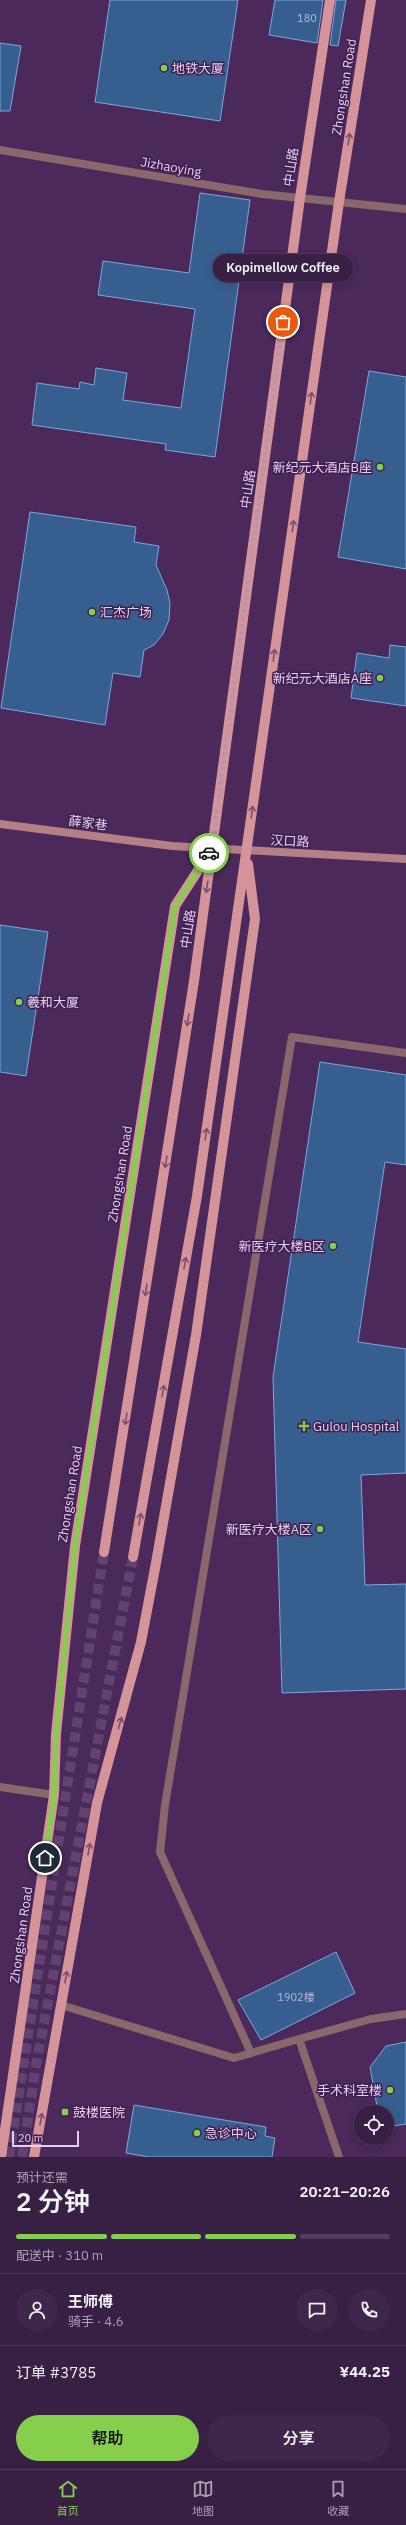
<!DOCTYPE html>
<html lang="zh">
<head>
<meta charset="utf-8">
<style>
	body { margin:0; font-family:"IBM Plex Sans","Noto Sans SC",sans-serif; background:#3f274b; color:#f1f3f6; height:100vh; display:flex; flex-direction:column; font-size:15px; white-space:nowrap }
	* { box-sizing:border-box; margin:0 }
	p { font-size:13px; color:#aba2b2 }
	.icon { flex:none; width:22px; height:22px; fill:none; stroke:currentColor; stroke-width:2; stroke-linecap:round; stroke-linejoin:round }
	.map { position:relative; height:2157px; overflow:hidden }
	.details { display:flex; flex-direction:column; background:#381f44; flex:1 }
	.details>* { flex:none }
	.buttons { position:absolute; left:354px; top:2105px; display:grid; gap:8px }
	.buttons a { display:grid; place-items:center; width:40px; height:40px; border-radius:50%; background:#381f44; box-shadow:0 2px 10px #0003,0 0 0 1px #523d5d; font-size:20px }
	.scale { position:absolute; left:12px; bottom:10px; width:67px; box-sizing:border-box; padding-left:4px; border:2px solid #e4d1ef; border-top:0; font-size:11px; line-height:14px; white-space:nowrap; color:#e4d1ef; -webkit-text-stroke:3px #401f50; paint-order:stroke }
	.pin { position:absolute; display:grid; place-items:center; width:34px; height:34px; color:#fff; margin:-17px; border:2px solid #fff; border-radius:50%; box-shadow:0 1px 4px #0007 }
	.courier { position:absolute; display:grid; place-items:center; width:40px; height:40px; margin:-20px; border:3px solid #86cf4c; border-radius:50%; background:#fff; color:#222; box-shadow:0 1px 5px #0007 }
	.bubble { position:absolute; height:28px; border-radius:14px; background:#381f44; box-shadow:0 2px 10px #0003,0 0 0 1px #523d5d; font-size:13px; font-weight:600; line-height:28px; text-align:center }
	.overview em { font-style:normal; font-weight:600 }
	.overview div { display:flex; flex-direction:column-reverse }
	.overview { display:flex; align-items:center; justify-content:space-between; height:68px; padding:0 16px }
	h1 { font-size:26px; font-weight:600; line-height:30px }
	.bar { display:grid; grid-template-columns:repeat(4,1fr); gap:6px 4px; align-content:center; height:48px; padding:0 16px }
	.bar i { height:5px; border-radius:3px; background:#523d5d }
	.bar .active { background:#86cf4c }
	.bar p { grid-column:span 4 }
	.line { display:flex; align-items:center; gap:10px; padding:0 16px; border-top:1px solid #523d5d }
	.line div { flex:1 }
	.round { display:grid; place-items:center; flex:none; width:42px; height:42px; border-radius:21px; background:#3f274b }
	.primary-button { display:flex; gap:8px; margin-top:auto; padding:8px 16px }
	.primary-button a { flex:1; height:46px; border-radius:24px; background:#86cf4c; color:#111; font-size:16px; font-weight:600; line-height:46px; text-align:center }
	.primary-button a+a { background:#3f274b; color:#f1f3f6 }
	.dock { display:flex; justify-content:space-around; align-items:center; height:56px; border-top:1px solid #523d5d; background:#381f44; font-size:11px; color:#aba2b2 }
	.dock a { display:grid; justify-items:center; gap:2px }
	.dock .active { color:#86cf4c }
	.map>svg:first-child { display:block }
</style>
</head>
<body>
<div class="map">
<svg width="406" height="2157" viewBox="0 0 406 2157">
	<rect width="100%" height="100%" fill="#4b295b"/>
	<g fill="#365f90" stroke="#7ca8dd">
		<path d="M110 0H238L220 121 95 102Z"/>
		<path d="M275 0H323L317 43 269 35Z"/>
		<path d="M336 0H346L338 46 330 45Z"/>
		<path d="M0 43 21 46 10 111H0Z"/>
		<path d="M200 193 250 200 215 457 165 450 166 444 32 425 37 383 79 389 80 382 94 385 96 368 127 373 123 400 181 408 195 309 98 295 103 261 189 273Z"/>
		<path d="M369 371 406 377V569L338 557Z"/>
		<path d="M30 512 136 527 134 542 159 546 156 565 167 590 170 603 169 620 163 634 154 645 144 650 140 677 113 673 105 725 1 708Z"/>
		<path d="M390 645 406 647V706L351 698 357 653 389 658Z"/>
		<path d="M0 925 48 932 26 1076 0 1072Z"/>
		<path d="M320 1062 406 1075V1165L385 1162 358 1342 406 1349V1473L361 1475 365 1585 406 1584V1689L282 1693 273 1377Z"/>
		<path d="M336 1952 355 1993 261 2040 238 2000Z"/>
		<path d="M406 2042V2124L387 2127V2112H378L370 2067 386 2046Z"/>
		<path d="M134 2105 266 2127 265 2136 275 2138 272 2157H149L126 2153Z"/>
	</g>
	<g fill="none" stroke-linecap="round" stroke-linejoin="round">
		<g stroke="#624271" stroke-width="10" stroke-dasharray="10 5" stroke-linecap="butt">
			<path d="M9 2157 104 1552"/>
			<path d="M22 2157 36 2065 133 1557"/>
		</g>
		<g stroke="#88686a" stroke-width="8">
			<path d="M61 2005 234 2058 299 2039 339 2157"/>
			<path d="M299 2039 371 2019 406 2014"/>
			<path d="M251 2053 160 1852 165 1805 292 1037 406 1053"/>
		</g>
		<g stroke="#88686a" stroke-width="8">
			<path d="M0 150 262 194 406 209"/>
			<path d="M0 1787 54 1795"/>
		</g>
		<path stroke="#b38185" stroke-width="8" d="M0 824 172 846 406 859"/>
		<g stroke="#d49499" stroke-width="10">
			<path d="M104 1552 194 981 300 198 330 0"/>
			<path d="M133 1557 197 1196 339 202 371 0"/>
			<path d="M1 2157 54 1795 56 1734 75 1546 175 906 210 852"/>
			<path d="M34 2157 97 1803 141 1642 156 1563 196 1335 255 919 248 864"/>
		</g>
	</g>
	<defs><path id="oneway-shaft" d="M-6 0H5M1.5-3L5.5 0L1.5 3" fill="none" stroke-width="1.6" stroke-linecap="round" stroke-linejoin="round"/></defs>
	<g stroke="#7b4e6d">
		<use href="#oneway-shaft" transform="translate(349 139) rotate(-81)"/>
		<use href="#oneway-shaft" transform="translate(311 398) rotate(-82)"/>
		<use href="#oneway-shaft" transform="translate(293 526) rotate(-82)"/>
		<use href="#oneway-shaft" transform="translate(274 655) rotate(-82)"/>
		<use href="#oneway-shaft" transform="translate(252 812) rotate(-82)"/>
		<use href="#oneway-shaft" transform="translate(207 887) rotate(98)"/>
		<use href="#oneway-shaft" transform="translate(188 1020) rotate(99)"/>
		<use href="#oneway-shaft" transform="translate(206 1134) rotate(-82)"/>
		<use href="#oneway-shaft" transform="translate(166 1162) rotate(99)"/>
		<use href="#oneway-shaft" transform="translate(185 1263) rotate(-80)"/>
		<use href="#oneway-shaft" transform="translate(146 1290) rotate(99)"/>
		<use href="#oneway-shaft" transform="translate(163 1391) rotate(-80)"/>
		<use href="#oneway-shaft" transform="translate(126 1419) rotate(99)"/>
		<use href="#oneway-shaft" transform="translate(140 1519) rotate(-80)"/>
		<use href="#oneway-shaft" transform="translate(120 1723) rotate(-74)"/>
		<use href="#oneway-shaft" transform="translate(89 1849) rotate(-80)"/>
		<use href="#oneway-shaft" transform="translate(66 1977) rotate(-80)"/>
		<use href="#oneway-shaft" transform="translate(41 2119) rotate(-80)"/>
	</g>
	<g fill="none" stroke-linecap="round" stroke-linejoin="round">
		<path stroke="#ae96bb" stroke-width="4" stroke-dasharray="0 7.2" d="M209 853 212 848 283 322"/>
		<path stroke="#86cf4c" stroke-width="5" d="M45 1858 54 1795 56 1734 75 1546 175 906 209 853"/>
	</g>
	<g fill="#86cf4c" stroke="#401f50" stroke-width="1.5">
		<circle cx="164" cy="68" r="4"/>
		<circle cx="380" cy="467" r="4"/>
		<circle cx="92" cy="612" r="4"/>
		<circle cx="380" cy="678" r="4"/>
		<circle cx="19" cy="1002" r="4"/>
		<circle cx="333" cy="1246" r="4"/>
		<path d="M302 1420h4v4h4v4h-4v4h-4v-4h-4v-4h4z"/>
		<circle cx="320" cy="1529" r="4"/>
		<circle cx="390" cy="2090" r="4"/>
		<rect x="61" y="2108" width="8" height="8" rx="2"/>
		<circle cx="197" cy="2133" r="4"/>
	</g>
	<g text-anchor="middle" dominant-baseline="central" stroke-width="3" stroke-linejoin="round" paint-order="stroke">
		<g font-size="11" fill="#b8b4d7">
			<text x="307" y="18">180</text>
			<text x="296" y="1997">1902楼</text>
		</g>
		<g font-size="13" fill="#e4d1ef" stroke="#401f50" text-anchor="start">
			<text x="172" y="68">地铁大厦</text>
			<text x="372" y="467" text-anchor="end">新纪元大酒店B座</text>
			<text x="100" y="612">汇杰广场</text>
			<text x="372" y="678" text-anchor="end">新纪元大酒店A座</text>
			<text x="27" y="1002">羲和大厦</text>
			<text x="325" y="1246" text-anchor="end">新医疗大楼B区</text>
			<text x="313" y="1426">Gulou Hospital</text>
			<text x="312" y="1529" text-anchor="end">新医疗大楼A区</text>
			<text x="382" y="2090" text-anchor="end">手术科室楼</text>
			<text x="73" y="2112">鼓楼医院</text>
			<text x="205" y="2133">急诊中心</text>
		</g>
		<g font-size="13" fill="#e4d1ef" stroke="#401f50">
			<text transform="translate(344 87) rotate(-81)">Zhongshan Road</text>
			<text transform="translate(171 167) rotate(10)">Jizhaoying</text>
			<text transform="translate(291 167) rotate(-82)">中山路</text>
			<text transform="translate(248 489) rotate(-82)">中山路</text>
			<text transform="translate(88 823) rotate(7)">薛家巷</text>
			<text transform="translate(290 841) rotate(3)">汉口路</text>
			<text transform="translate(188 929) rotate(-82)">中山路</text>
			<text transform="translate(120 1174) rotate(-81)">Zhongshan Road</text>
			<text transform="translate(70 1494) rotate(-81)">Zhongshan Road</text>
			<text transform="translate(21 1935) rotate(-82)">Zhongshan Road</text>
		</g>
	</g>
</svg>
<div class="buttons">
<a><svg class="icon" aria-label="locate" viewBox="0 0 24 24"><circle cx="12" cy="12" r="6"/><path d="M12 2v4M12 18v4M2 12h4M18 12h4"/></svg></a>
</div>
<div class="scale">20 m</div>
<div class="pin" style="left:283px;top:322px;background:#ea580c"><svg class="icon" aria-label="bag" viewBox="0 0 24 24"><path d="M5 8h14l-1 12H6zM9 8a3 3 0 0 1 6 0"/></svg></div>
<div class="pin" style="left:45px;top:1858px;background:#1f2937"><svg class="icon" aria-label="home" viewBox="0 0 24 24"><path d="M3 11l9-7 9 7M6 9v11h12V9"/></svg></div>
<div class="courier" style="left:209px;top:853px"><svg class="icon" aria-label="car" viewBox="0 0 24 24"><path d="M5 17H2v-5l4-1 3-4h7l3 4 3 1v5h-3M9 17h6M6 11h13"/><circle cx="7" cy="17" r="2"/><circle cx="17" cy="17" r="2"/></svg></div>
<div class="bubble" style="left:213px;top:254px;width:140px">Kopimellow Coffee</div>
</div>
<section class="details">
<div class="overview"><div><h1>2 分钟</h1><p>预计还需</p></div><em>20:21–20:26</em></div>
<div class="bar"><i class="active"></i><i class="active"></i><i class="active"></i><i></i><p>配送中 · 310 m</p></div>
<div class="line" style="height:72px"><a class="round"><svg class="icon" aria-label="person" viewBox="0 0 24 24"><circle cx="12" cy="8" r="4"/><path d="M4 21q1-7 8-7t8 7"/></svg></a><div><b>王师傅</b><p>骑手 · 4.6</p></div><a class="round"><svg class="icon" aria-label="chat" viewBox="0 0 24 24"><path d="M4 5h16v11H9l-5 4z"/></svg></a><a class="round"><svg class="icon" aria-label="phone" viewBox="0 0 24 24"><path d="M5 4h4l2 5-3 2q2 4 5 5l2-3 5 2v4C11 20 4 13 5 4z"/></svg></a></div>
<div class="line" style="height:52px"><div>订单 #3785</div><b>¥44.25</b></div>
<div class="primary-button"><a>帮助</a><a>分享</a></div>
</section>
<nav class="dock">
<a class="active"><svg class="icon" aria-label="home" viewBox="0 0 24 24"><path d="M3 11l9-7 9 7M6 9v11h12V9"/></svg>首页</a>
<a><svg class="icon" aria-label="map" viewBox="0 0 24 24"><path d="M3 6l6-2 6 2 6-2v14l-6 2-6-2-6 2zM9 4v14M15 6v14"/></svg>地图</a>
<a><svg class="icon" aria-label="saved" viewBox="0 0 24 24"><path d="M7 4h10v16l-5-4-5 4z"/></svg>收藏</a>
</nav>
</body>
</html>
